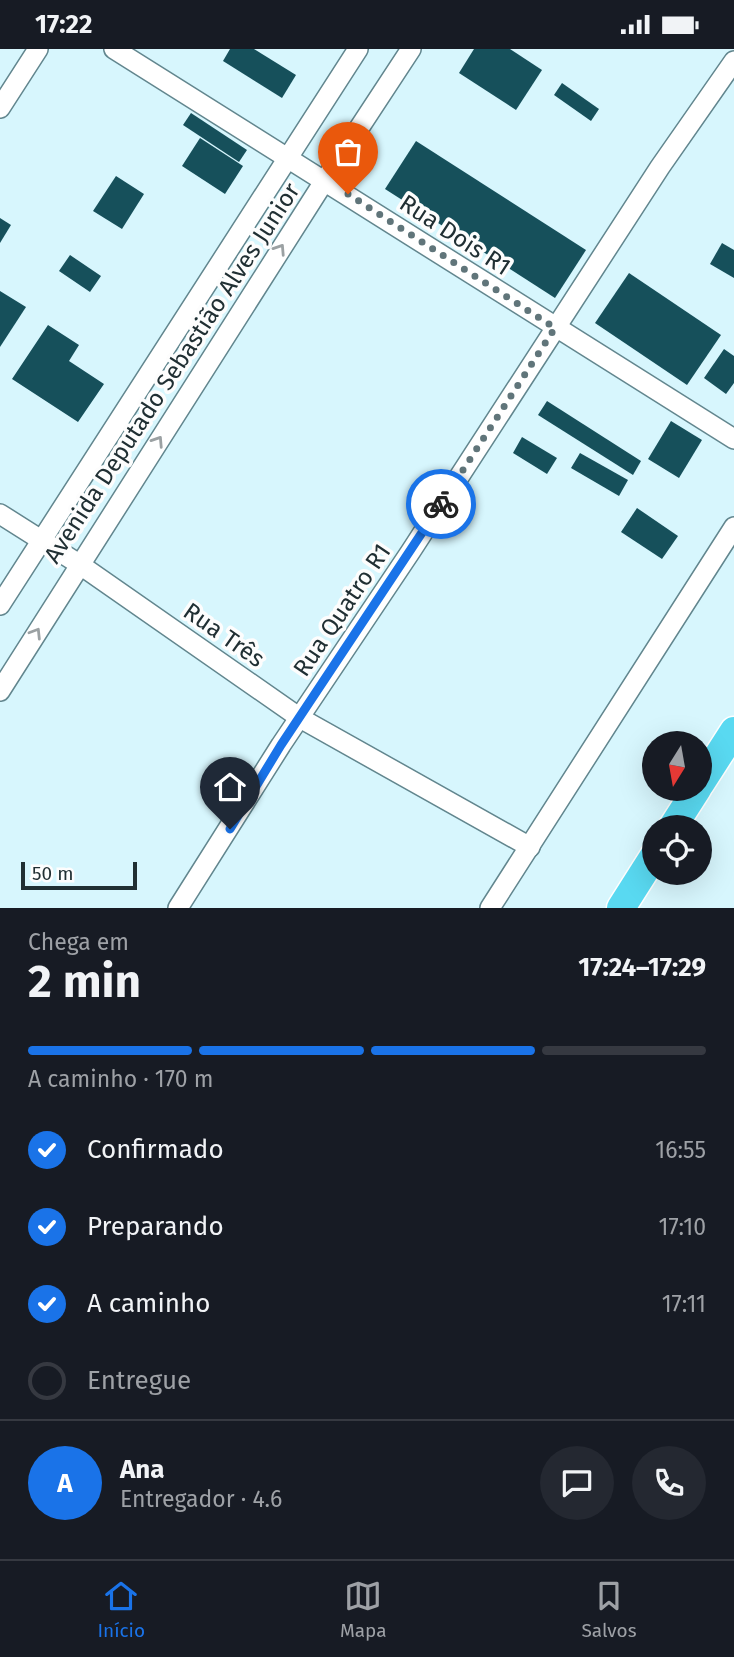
<!DOCTYPE html>
<html lang="pt">
<head>
<meta charset="utf-8">
<style>
	body { margin:0; font-family:"Fira Sans",sans-serif; background:#242831; color:#f1f3f6; height:100vh; display:flex; flex-direction:column; font-size:26px; white-space:nowrap }
	* { box-sizing:border-box; margin:0 }
	p { font-size:23px; color:#9ea1a6 }
	.icon { flex:none; width:38px; height:38px; fill:none; stroke:currentColor; stroke-width:2; stroke-linecap:round; stroke-linejoin:round }
	.map { position:relative; height:859px; overflow:hidden }
	.sheet { display:flex; flex-direction:column; background:#171b24; flex:1 }
	.sheet>* { flex:none }
	.needle { width:46px; rotate:191deg }
	.controls { position:absolute; left:642px; top:682px; display:grid; gap:14px }
	.controls a { display:grid; place-items:center; width:70px; height:70px; border-radius:50%; background:#171b24; box-shadow:0 7px 28px #0002; font-size:35px }
	.scale { position:absolute; left:21px; bottom:18px; width:116px; box-sizing:border-box; padding-left:7px; border:4px solid #202f33; border-top:0; font-size:19px; line-height:24px; white-space:nowrap; color:#202f33; -webkit-text-stroke:5px #fdfdfd; paint-order:stroke }
	.pin { position:absolute; display:grid; place-items:center; width:60px; height:60px; color:#fff; margin:-72px -30px; border-radius:50% 50% 50% 0; rotate:-45deg; box-shadow:0 0 7px #0007 }
	.pin .icon { rotate:45deg }
	.courier { position:absolute; display:grid; place-items:center; width:70px; height:70px; margin:-35px; border:5px solid #1a73e8; border-radius:50%; background:#fff; color:#222; box-shadow:0 2px 9px #0007 }
	.overview em { font-style:normal; font-weight:700 }
	.overview div { display:flex; flex-direction:column-reverse }
	.overview { display:flex; align-items:center; justify-content:space-between; height:119px; padding:0 28px }
	h1 { font-size:46px; font-weight:700; line-height:52px }
	.bar { display:grid; grid-template-columns:repeat(4,1fr); gap:10px 7px; align-content:center; height:84px; padding:0 28px }
	.bar i { height:9px; border-radius:5px; background:#363941 }
	.bar .on { background:#1a73e8 }
	.bar p { grid-column:span 4 }
	.line { display:flex; align-items:center; gap:18px; padding:0 28px; border-top:2px solid #363941 }
	.line div { flex:1 }
	.round { display:grid; place-items:center; flex:none; width:74px; height:74px; border-radius:37px; background:#242831 }
	ol { padding:0 28px; list-style:none }
	li { display:flex; align-items:center; gap:21px; height:77px }
	li p { margin-inline-start:auto }
	li .icon { padding:7px; border-radius:50%; background:#1a73e8; color:#fff; stroke-width:4 }
	li:last-child { color:#9ea1a6 }
	li i { width:38px; height:38px; border:4px solid #363941; border-radius:50% }
	.status { display:flex; justify-content:space-between; align-items:center; height:49px; padding:0 35px; background:#171b24; direction:ltr }
	.status svg { height:19px; fill:currentColor }
	.tabs { display:flex; justify-content:space-around; align-items:center; height:98px; border-top:2px solid #363941; background:#171b24; font-size:19px; color:#9ea1a6 }
	.tabs a { display:grid; justify-items:center; gap:4px }
	.tabs .on { color:#1a73e8 }
	.map>svg:first-child { display:block }
</style>
</head>
<body>
<div class="status"><b>17:22</b><svg viewBox="0 0 49 12"><path d="M0 12V9h3v3zM5 12V6h3v6zM10 12V3h3v9zM15 12V0h3v12zM26 1h20v11H26zM47 4h2v5h-2z"/></svg></div>
<div class="map">
<svg width="734" height="859" viewBox="0 0 734 859">
	<rect width="100%" height="100%" fill="#d7f6fd"/>
	<g fill="#16505b">
		<path d="M230 0H254L296 26 282 49 223 12Z"/>
		<path d="M474 0H510L542 21 516 61 459 24Z"/>
		<path d="M562 34 599 60 591 72 554 46Z"/>
		<path d="M191 64 247 101 239 113 183 76Z"/>
		<path d="M200 89 243 117 225 145 182 117Z"/>
		<path d="M416 92 586 201 555 249 385 140Z"/>
		<path d="M116 127 144 145 122 180 93 162Z"/>
		<path d="M0 169 11 176 0 194Z"/>
		<path d="M722 194 734 201V229L710 215Z"/>
		<path d="M70 206 101 227 90 243 59 222Z"/>
		<path d="M629 224 721 286 687 336 595 274Z"/>
		<path d="M0 242 26 258 0 298Z"/>
		<path d="M48 276 79 296 69 312 104 335 78 373 12 330Z"/>
		<path d="M724 300 734 307V334L726 345 704 329Z"/>
		<path d="M547 352 641 412 633 426 538 366Z"/>
		<path d="M671 372 702 391 679 429 648 410Z"/>
		<path d="M522 388 557 409 547 425 513 404Z"/>
		<path d="M580 404 628 431 619 447 571 419Z"/>
		<path d="M637 459 678 487 662 510 621 483Z"/>
	</g>
	<g fill="none" stroke-linecap="round" stroke-linejoin="round">
		<g stroke="#62868e" stroke-width="22">
			<g id="minor">
				<path d="M114 0 734 390"/>
				<path d="M0 59 38 0"/>
				<path d="M0 465 79 515 300 669 530 798"/>
				<path d="M0 556 358 0"/>
				<path d="M0 642 325 131 411 0"/>
				<path d="M178 859 281 696 411 502 660 118 734 12"/>
				<path d="M490 859 734 478"/>
			</g>
		</g>
		<g stroke="#fff" stroke-width="31">
			<g id="highway">
				<path d="M700 735 734 682"/>
				<path d="M672 779 697 740"/>
				<path d="M621 859 654 807"/>
			</g>
		</g>
		<use href="#minor" stroke="#fff" stroke-width="19"/>
		<use href="#highway" stroke="#59d9f1" stroke-width="28"/>
	</g>
	<defs><path id="oneway-chevron" d="M-2-3.5L2.5 0L-2 3.5" fill="none" stroke-width="1.6" stroke-linecap="round" stroke-linejoin="round" transform="scale(1.75)"/></defs>
	<g stroke="#9ba1a3">
		<use href="#oneway-chevron" transform="translate(280 200) rotate(-57)"/>
		<use href="#oneway-chevron" transform="translate(158 392) rotate(-57)"/>
		<use href="#oneway-chevron" transform="translate(36 584) rotate(-58)"/>
	</g>
	<g fill="none" stroke-linecap="round" stroke-linejoin="round">
		<path stroke="#60757a" stroke-width="7" stroke-dasharray="0 12.6" d="M348 145 555 279 441 455"/>
		<path stroke="#1a73e8" stroke-width="9" d="M230 780 281 696 441 455"/>
	</g>
	<g text-anchor="middle" dominant-baseline="central" stroke-width="7" stroke-linejoin="round" paint-order="stroke">
		<g font-size="24" fill="#202f33" stroke="#fdfdfd">
			<text transform="translate(455 186) rotate(33)">Rua Dois R1</text>
			<text transform="translate(172 324) rotate(-57)">Avenida Deputado Sebastião Alves Junior</text>
			<text transform="translate(342 561) rotate(-56)">Rua Quatro R1</text>
			<text transform="translate(224 586) rotate(35)">Rua Três</text>
		</g>
	</g>
</svg>
<div class="controls">
<a><svg class="needle" viewBox="-14 -14 28 28"><path d="M0-13l5 13h-10z" fill="#e53935"/><path d="M0 13l5-13h-10z" fill="#9ea1a6"/></svg></a>
<a><svg class="icon" aria-label="locate" viewBox="0 0 24 24"><circle cx="12" cy="12" r="6"/><path d="M12 2v4M12 18v4M2 12h4M18 12h4"/></svg></a>
</div>
<div class="scale">50 m</div>
<div class="pin" style="left:348px;top:145px;background:#ea580c"><svg class="icon" aria-label="bag" viewBox="0 0 24 24"><path d="M5 8h14l-1 12H6zM9 8a3 3 0 0 1 6 0"/></svg></div>
<div class="pin" style="left:230px;top:780px;background:#1f2937"><svg class="icon" aria-label="home" viewBox="0 0 24 24"><path d="M3 11l9-7 9 7M6 9v11h12V9"/></svg></div>
<div class="courier" style="left:441px;top:455px"><svg class="icon" aria-label="bike" viewBox="0 0 24 24"><circle cx="6" cy="16" r="4"/><circle cx="18" cy="16" r="4"/><path d="M6 16l4-8h5l3 8M10 8l3 8H6M13 5h3"/></svg></div>
</div>
<section class="sheet">
<div class="overview"><div><h1>2 min</h1><p>Chega em</p></div><em>17:24–17:29</em></div>
<div class="bar"><i class="on"></i><i class="on"></i><i class="on"></i><i></i><p>A caminho · 170 m</p></div>
<ol>
<li><svg class="icon" aria-label="check" viewBox="0 0 24 24"><path d="M5 12l5 5 9-10"/></svg>Confirmado<p>16:55</p></li>
<li><svg class="icon" aria-label="check" viewBox="0 0 24 24"><path d="M5 12l5 5 9-10"/></svg>Preparando<p>17:10</p></li>
<li><svg class="icon" aria-label="check" viewBox="0 0 24 24"><path d="M5 12l5 5 9-10"/></svg>A caminho<p>17:11</p></li>
<li><i></i>Entregue</li>
</ol>
<div class="line" style="height:126px"><b class="round" style="background:#1a73e8;color:#fff">A</b><div><b>Ana</b><p>Entregador · 4.6</p></div><a class="round"><svg class="icon" aria-label="chat" viewBox="0 0 24 24"><path d="M4 5h16v11H9l-5 4z"/></svg></a><a class="round"><svg class="icon" aria-label="phone" viewBox="0 0 24 24"><path d="M5 4h4l2 5-3 2q2 4 5 5l2-3 5 2v4C11 20 4 13 5 4z"/></svg></a></div>
</section>
<nav class="tabs">
<a class="on"><svg class="icon" aria-label="home" viewBox="0 0 24 24"><path d="M3 11l9-7 9 7M6 9v11h12V9"/></svg>Início</a>
<a><svg class="icon" aria-label="map" viewBox="0 0 24 24"><path d="M3 6l6-2 6 2 6-2v14l-6 2-6-2-6 2zM9 4v14M15 6v14"/></svg>Mapa</a>
<a><svg class="icon" aria-label="saved" viewBox="0 0 24 24"><path d="M7 4h10v16l-5-4-5 4z"/></svg>Salvos</a>
</nav>
</body>
</html>
